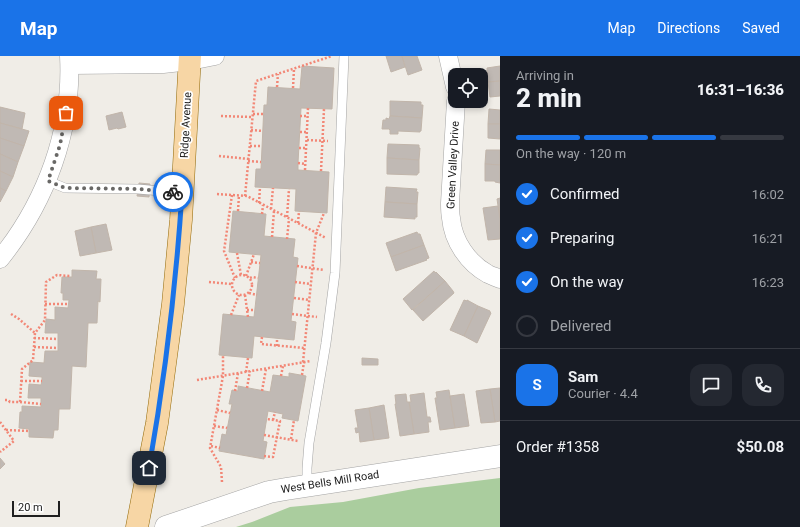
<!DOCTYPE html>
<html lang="en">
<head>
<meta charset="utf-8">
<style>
	body { margin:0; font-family:Roboto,sans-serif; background:#242831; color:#f1f3f6; height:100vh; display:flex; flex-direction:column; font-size:15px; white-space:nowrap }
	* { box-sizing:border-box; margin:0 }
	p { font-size:13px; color:#9ea1a6 }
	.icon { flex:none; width:22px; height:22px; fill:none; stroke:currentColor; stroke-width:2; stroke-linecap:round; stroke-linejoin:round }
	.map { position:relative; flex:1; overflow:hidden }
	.drawer { display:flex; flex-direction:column; background:#171b24; width:300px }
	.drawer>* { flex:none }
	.buttons { position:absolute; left:448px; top:12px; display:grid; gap:8px }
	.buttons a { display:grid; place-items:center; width:40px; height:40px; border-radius:8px; background:#171b24; box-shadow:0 2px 6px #0003; font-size:20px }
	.scale { position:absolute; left:12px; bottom:10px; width:48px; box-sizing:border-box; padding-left:4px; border:2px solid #202020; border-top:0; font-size:11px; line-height:14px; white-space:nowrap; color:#202020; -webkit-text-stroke:3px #fff; paint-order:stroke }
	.pin { position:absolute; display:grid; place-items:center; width:34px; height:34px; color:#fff; margin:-17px; border-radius:8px; box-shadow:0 2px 6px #0006 }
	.courier { position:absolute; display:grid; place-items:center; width:40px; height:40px; margin:-20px; border:3px solid #1a73e8; border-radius:50%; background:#fff; color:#222; box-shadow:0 1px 5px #0007 }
	.summary em { font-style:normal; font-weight:800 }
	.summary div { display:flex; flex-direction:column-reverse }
	.summary { display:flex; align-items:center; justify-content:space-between; height:68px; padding:0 16px }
	h1 { font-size:26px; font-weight:800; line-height:30px }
	.bar { display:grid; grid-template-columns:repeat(4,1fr); gap:6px 4px; align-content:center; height:48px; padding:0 16px }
	.bar i { height:5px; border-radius:3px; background:#363941 }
	.bar .on { background:#1a73e8 }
	.bar p { grid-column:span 4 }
	.line { display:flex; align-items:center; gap:10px; padding:0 16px; border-top:1px solid #363941 }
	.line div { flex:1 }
	.round { display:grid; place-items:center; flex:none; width:42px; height:42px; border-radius:12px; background:#242831 }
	ol { padding:0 16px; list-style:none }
	li { display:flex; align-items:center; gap:12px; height:44px }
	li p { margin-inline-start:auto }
	li .icon { padding:4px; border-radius:50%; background:#1a73e8; color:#fff; stroke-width:4 }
	li:last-child { color:#9ea1a6 }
	li i { width:22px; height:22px; border:2px solid #363941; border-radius:50% }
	header { display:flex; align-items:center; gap:24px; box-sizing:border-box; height:56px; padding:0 20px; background:#1a73e8; color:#fff }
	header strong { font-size:19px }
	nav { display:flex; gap:22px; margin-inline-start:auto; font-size:14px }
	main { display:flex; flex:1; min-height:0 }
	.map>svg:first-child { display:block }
</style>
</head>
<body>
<header>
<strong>Map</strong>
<nav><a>Map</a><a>Directions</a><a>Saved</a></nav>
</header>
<main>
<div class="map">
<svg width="500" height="471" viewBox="0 0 500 471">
	<rect width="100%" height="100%" fill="#f0ede7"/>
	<path fill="#aacd9e" d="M500 422V471H236L252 466 290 451 343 446 419 432Z"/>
	<g fill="#c0b9b4" stroke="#c1b5aa">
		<path d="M386 0H402L405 11 391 16Z"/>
		<path d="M402 0H417L422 14 408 19Z"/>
		<path d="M302 10 334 12 332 53 301 52 298 107V114L329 116 327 157 295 155 296 133 255 131 256 113H261L264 49H267L268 31 300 33Z"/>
		<path d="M500 10V25L488 26 487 12Z"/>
		<path d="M500 25V40L490 41 488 26Z"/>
		<path d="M390 45 421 46V49H423L422 62 390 60Z"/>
		<path d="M0 51 25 57 22 73 0 67Z"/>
		<path d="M489 53 500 54V68H488Z"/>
		<path d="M122 56 126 71 118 73 117 72 109 74 106 60Z"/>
		<path d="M390 60 422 62 421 75H420V76L398 75V78H390V74L389 73H382L383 64H386V62L389 63Z"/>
		<path d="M0 67 29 75 24 90 0 82Z"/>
		<path d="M488 68H500V83L488 82Z"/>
		<path d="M0 82 24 90 18 106 0 98Z"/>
		<path d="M388 88 419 89V92H420L419 104 387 102Z"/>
		<path d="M486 94H500V109L485 108Z"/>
		<path d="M0 98 18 106 13 121 0 115Z"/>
		<path d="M387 102 419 104V117H418L417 119 387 118Z"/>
		<path d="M485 108 500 109V127L495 126V125H485Z"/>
		<path d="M0 115 13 121 6 135 0 132Z"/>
		<path d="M139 127 150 128 149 141 137 140Z"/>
		<path d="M386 131 417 133 416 136H418L417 148 385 146Z"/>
		<path d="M0 132 6 135 0 146Z"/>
		<path d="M500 142V163L497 143Z"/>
		<path d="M385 146 417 148V161H415V163L384 161Z"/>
		<path d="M498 150 500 163V183L488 184 483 152Z"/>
		<path d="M233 155 266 158 264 180 295 183 293 201 298 202 291 265 296 266 294 284 254 280 252 302 219 299 223 258 254 261 261 199 229 196Z"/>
		<path d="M106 168 112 194 96 197 91 171Z"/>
		<path d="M91 171 96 197 80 200 75 175Z"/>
		<path d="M417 176 418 178H420L424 189 391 201 386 187Z"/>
		<path d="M424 189 429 202 426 203 427 204 396 215 391 201Z"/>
		<path d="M72 214 97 215 96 223H101L100 246 98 245 97 267H88L86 311 72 310 70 353H59L58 374H54L53 382 29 381V373L19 372 20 356H22V350L41 351V342H28L29 328 41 329 42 325V321L29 320 30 306 44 307 45 295H58V277H45L46 263 55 264V251L68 252 69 244H63V237H61L62 221H72Z"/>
		<path d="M434 215 435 217 436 216 445 225 412 254 403 243Z"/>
		<path d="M445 225 453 235 454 237 423 265 413 254Z"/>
		<path d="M464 244 467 245V244L478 250 464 280 450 274Z"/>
		<path d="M478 250 490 255V256L491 257 477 287 464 280Z"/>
		<path d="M362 302 378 303V309H362Z"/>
		<path d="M289 317 306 320 298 365 282 362 283 358 268 355 263 385 267 386 264 403 219 395 222 378 226 379 232 348H229L232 334 238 335V330L270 336 273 319 289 321Z"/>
		<path d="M500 332V365L495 366 490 333Z"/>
		<path d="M490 333 495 366 481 367 476 335Z"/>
		<path d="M449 334 455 372 440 374 435 342H437L436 336Z"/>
		<path d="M424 337 427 361H430L431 366H428L429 376 414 378 409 346H411L410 339Z"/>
		<path d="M406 338 407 346H409L414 378 400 380 395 348H396L395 339Z"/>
		<path d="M464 338 469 370 455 372 450 340Z"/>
		<path d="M384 349 389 382 374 384 369 352Z"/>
		<path d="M369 352 374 384 360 386 359 376 356 377 355 372H358L355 354Z"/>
		<path d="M0 402 5 408 0 413Z"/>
	</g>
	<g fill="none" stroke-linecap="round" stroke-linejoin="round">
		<g stroke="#a4a4a4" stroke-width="10">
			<g id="service">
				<path d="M48 125 65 132 138 133 183 137"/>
				<path d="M307 429V412L309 387 326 287 335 217 344 0"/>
			</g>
		</g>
		<g stroke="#a4a4a4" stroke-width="19">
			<g id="minor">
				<path d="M448 0 455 31"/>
				<path d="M70 9 163 8 190 5 215 0"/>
				<path d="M456 45 450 147C450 152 450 157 451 162 453 185 468 207 488 218 492 220 496 221 500 223"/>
				<path d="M0 203C46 146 73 74 69 0"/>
			</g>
		</g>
		<g stroke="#a4a4a4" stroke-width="23">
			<path id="tertiary" d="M166 471 269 436 286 433 500 400"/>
		</g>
		<g stroke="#936a09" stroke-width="23">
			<path id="primary" d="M137 471 157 367 173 248 181 164 190 0"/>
		</g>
		<g stroke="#f28776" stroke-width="2.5" stroke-dasharray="2 2" stroke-linecap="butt">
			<path d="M277 31 278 18"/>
			<path d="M293 32 294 13"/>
			<path d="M253 58H264"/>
			<path d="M221 60 252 61"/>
			<path d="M300 60H308"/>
			<path d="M251 74 263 75"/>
			<path d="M300 76H307"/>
			<path d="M307 84 328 85"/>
			<path d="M250 90H262"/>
			<path d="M299 92H306"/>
			<path d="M219 100 249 103"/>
			<path d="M248 105 261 106"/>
			<path d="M298 107 305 108"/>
			<path d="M305 114 308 52"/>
			<path d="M321 115 324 53"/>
			<path d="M217 138 247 140 326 182"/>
			<path d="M232 139 224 195 235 222"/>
			<path d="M245 140 256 25 332 0"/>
			<path d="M259 147 260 131"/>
			<path d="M271 153 273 132"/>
			<path d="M238 155 239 139"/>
			<path d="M262 158 263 149"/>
			<path d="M287 161 289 133"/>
			<path d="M298 167 299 155"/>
			<path d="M272 181 274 155"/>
			<path d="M287 183 289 163"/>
			<path d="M237 197 241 219"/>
			<path d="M251 206 260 207"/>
			<path d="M297 210 324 214"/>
			<circle cx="242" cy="229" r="10"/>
			<path d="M246 220 254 198"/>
			<path d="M250 222 252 221 258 222"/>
			<path d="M209 226 231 228"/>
			<path d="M295 226 311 228"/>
			<path d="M249 237 257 239"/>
			<path d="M245 239 248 261"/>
			<path d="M294 242 309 244"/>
			<path d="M45 248H69"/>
			<path d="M247 254H255"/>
			<path d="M11 258 19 263 35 277"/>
			<path d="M292 258 317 261"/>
			<path d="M231 259 239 239"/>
			<path d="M262 281 261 288 304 292"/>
			<path d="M34 282 57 283"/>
			<path d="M277 290V283"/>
			<path d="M34 291 57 292"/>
			<path d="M303 306 316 177 324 157"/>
			<path d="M246 316 248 302"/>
			<path d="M302 319 304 306"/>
			<path d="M281 320 283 310"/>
			<path d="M197 324 311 305"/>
			<path d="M21 325H42"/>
			<path d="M247 332 250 315"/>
			<path d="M235 335 238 317"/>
			<path d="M262 335 266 313"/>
			<path d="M5 344H8L10 346H20L22 313 33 304 35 277 45 264 46 226 57 219 70 220"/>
			<path d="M20 346 41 348"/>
			<path d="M217 354 230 357"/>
			<path d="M273 364 275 356"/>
			<path d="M0 366 14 385 0 396"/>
			<path d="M214 370 227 372"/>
			<path d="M6 374 29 375"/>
			<path d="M264 379 298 385"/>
			<path d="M291 383 294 364"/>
			<path d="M211 390 220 392"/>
			<path d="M264 400 273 401 280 365 267 363"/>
			<path d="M222 426 221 411 210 392 223 320V300"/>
		</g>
		<use href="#service" stroke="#fff" stroke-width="9"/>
		<use href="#minor" stroke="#fff" stroke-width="18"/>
		<use href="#tertiary" stroke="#fff" stroke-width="22"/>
		<use href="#primary" stroke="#f7d6a5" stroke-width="22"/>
	</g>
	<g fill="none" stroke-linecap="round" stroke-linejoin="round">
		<path stroke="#696866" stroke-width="4" stroke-dasharray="0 7.2" d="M66 57 60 89 48 125 65 132 138 133 173 136"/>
		<path stroke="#1a73e8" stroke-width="5" d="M149 412C165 321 176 229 182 137L173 136"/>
	</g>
	<g text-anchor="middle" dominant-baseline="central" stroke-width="3.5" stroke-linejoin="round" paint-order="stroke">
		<g font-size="11" fill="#202020" stroke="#fff">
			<text transform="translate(186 69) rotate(-87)">Ridge Avenue</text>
			<text transform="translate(453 109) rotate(-87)">Green Valley Drive</text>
			<text transform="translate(330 426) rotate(-9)">West Bells Mill Road</text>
		</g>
	</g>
</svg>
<div class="buttons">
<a><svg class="icon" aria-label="locate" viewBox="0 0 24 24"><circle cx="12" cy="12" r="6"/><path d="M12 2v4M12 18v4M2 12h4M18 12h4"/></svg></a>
</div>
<div class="scale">20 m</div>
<div class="pin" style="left:66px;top:57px;background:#ea580c"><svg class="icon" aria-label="bag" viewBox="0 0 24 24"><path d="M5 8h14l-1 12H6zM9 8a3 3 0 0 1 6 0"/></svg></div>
<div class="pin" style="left:149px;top:412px;background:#1f2937"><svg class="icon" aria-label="home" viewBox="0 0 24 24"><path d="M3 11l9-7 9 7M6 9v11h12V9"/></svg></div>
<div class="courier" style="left:173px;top:136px"><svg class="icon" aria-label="bike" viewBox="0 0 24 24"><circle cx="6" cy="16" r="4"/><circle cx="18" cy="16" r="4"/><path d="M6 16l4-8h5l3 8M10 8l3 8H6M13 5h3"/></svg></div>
</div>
<section class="drawer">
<div class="summary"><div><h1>2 min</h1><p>Arriving in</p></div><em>16:31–16:36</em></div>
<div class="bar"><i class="on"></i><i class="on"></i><i class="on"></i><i></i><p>On the way · 120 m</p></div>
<ol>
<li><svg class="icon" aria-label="check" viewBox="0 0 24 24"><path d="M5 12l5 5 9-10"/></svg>Confirmed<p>16:02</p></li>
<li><svg class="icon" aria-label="check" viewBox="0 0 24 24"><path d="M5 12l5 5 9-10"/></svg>Preparing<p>16:21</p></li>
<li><svg class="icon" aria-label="check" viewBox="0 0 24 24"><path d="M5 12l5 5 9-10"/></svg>On the way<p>16:23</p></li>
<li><i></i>Delivered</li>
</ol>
<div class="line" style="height:72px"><b class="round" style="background:#1a73e8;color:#fff">S</b><div><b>Sam</b><p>Courier · 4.4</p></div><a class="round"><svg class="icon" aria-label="chat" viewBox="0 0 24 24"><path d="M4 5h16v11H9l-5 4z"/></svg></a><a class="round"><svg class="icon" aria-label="phone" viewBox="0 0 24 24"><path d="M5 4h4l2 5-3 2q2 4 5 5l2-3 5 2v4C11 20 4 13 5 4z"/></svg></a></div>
<div class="line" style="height:52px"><div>Order #1358</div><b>$50.08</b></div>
</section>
</main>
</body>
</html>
